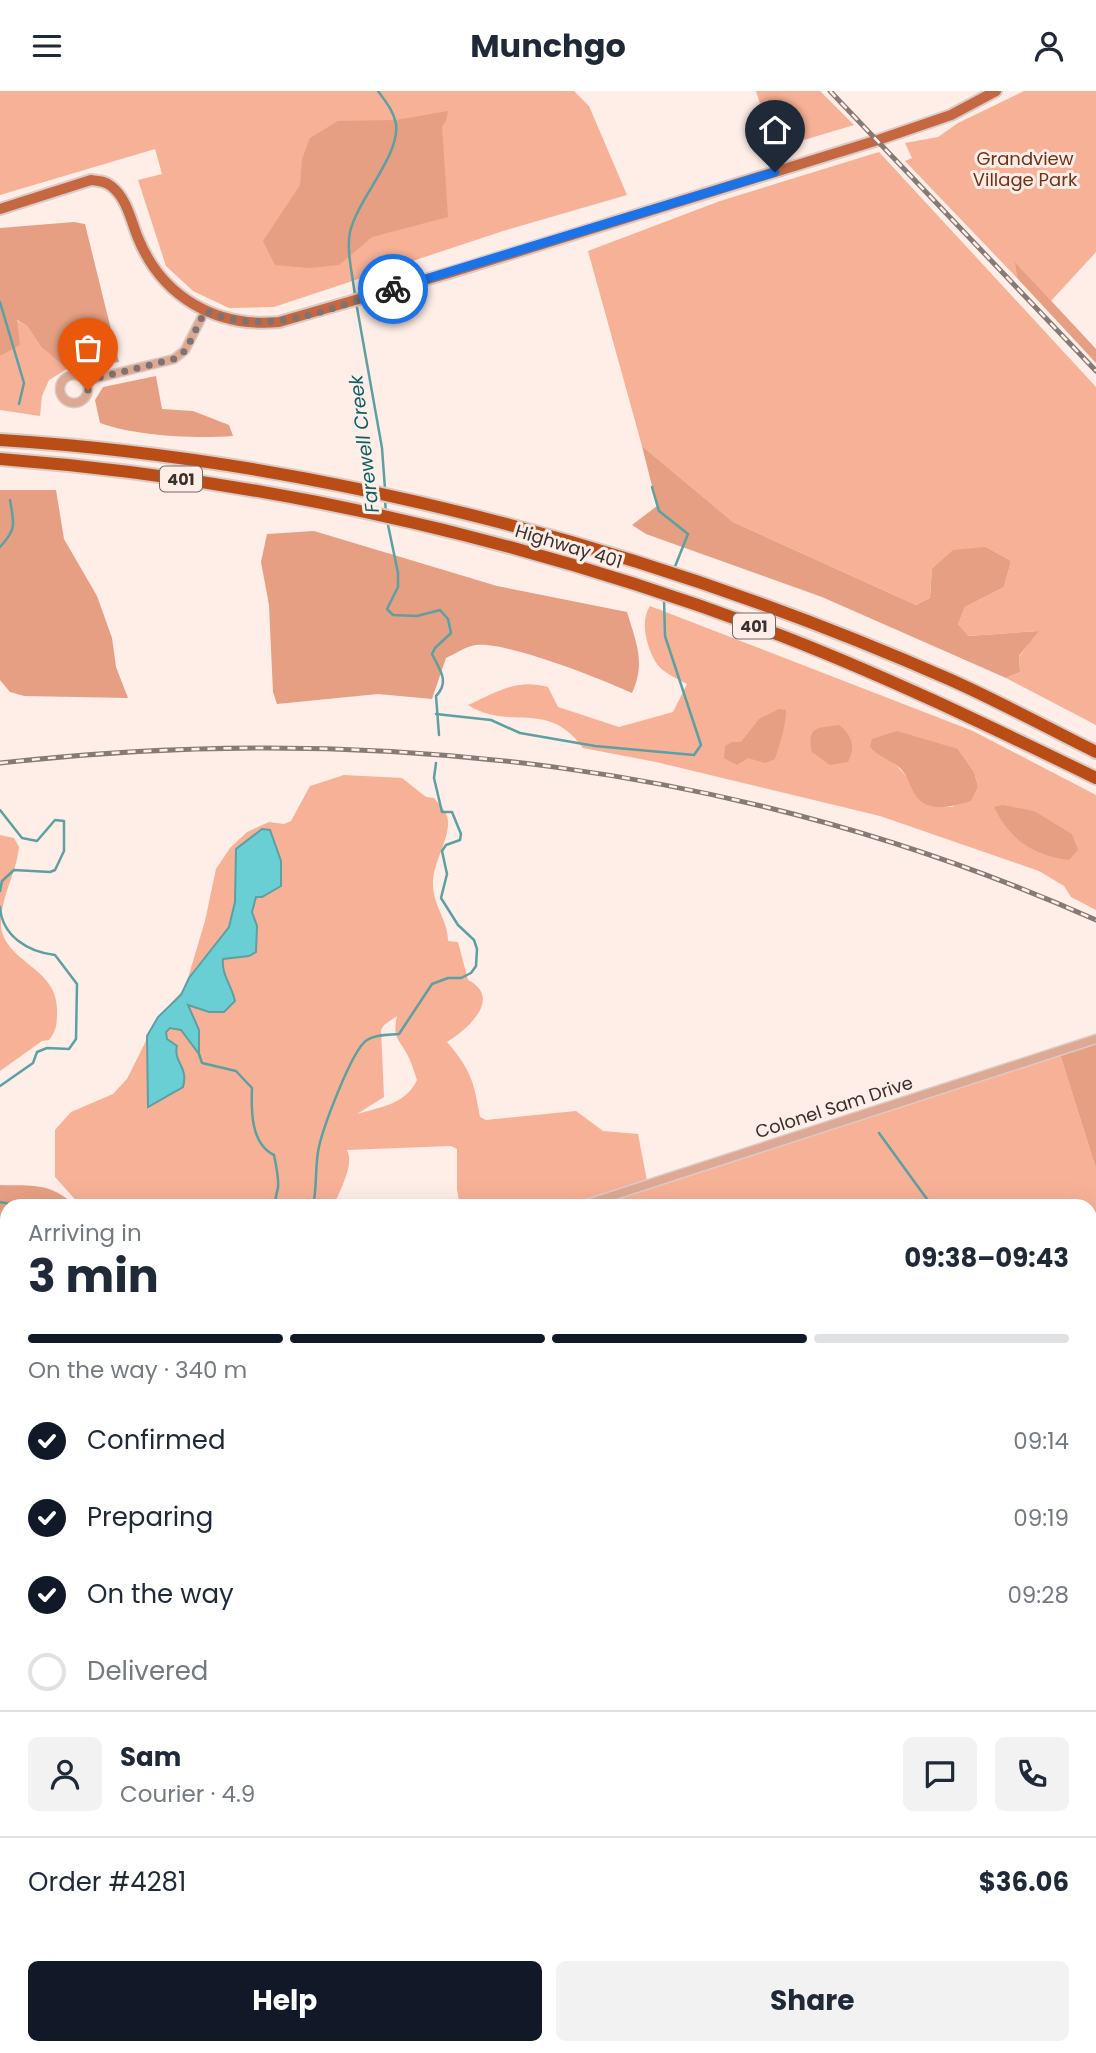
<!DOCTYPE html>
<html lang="en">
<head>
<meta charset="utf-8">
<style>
	body { margin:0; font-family:Poppins,sans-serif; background:#f2f2f3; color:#1f2937; height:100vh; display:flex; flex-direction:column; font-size:26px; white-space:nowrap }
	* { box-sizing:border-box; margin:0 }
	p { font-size:23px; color:#747a83 }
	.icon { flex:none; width:38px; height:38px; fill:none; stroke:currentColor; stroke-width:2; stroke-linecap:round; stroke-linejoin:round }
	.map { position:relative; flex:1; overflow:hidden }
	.sheet { position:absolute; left:0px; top:1108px; width:1097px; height:856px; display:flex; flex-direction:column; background:#fff; border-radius:21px 21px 0 0; box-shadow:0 7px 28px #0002 }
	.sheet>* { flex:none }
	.pin { position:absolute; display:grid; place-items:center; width:60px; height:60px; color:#fff; margin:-72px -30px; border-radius:50% 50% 50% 0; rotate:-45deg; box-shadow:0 0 7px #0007 }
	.pin .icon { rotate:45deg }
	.courier { position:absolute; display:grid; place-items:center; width:70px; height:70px; margin:-35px; border:5px solid #1a73e8; border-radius:50%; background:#fff; color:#222; box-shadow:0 2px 9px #0007 }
	.headline em { font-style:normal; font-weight:700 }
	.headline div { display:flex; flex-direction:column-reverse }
	.headline { display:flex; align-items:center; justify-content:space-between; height:119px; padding:0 28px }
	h1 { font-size:46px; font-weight:700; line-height:52px }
	.bar { display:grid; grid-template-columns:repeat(4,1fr); gap:10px 7px; align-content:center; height:84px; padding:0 28px }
	.bar i { height:9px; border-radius:5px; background:#e0e1e3 }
	.bar .on { background:#111827 }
	.bar p { grid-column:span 4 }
	.line { display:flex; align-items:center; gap:18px; padding:0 28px; border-top:2px solid #e0e1e3 }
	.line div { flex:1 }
	.round { display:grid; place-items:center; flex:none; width:74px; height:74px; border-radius:10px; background:#f2f2f3 }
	ol { padding:0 28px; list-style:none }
	li { display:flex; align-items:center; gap:21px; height:77px }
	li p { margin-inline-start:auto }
	li .icon { padding:7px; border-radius:50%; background:#111827; color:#fff; stroke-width:4 }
	li:last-child { color:#747a83 }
	li i { width:38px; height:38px; border:4px solid #e0e1e3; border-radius:50% }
	.action { display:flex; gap:14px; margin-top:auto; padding:14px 28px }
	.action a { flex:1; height:80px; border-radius:10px; background:#111827; color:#fff; font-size:28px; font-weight:700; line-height:80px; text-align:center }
	.action a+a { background:#f2f2f3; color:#1f2937 }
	header { display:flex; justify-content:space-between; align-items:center; height:91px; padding:0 28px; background:#fff; font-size:32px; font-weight:700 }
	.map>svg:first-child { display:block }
</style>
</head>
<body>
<header><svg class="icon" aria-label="menu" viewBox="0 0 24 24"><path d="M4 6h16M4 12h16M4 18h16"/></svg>Munchgo<svg class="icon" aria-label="person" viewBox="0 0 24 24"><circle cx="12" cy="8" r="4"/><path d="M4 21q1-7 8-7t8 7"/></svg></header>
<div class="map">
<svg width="1096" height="1962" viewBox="0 0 1096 1962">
	<rect width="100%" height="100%" fill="#ffede7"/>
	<g fill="#f7b196" fill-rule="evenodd">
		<path d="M0 0H574L589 15 627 104 503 140 274 216 229 217 193 200 166 175 138 89 162 83 155 58 0 104Z"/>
		<path d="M756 0H820L854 34 774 58Z"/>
		<path d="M1024 0H1096V161L1051 210 1016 172 1017 187 905 70 912 67 905 52 938 46 958 32Z"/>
		<path d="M879 61 1096 296V634L1006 587 1020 581 1019 566 1038 540 967 545 958 533 965 516 1004 496 1011 470 986 456 932 478 930 507 916 514 733 431 642 355 588 160 720 110Z"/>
		<path d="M16 229 27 235 41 256 67 278 49 289 42 305 40 325 0 319V265Z"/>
		<path d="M650 515 973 640 1096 704V819L1071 806 1064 795 1039 780 880 725 656 671 583 657C547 607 511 641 468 614 497 601 517 587 548 596L558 616 619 636 673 621 687 593C676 587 661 581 655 570 646 554 640 530 650 515ZM958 658 974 681 978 695 952 716 930 714C916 700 907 684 892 670Z"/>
		<path d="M344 684 402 687 426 706 434 707C438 712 445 719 447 725 453 743 432 772 433 793 433 815 448 829 448 850L458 851 468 889C503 907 468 938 447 951 471 979 474 991 480 1026L486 1029 576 1020 603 1040 638 1043 647 1090 1060 963 1096 1078V1962H490L483 1957 1090 1956V1115H460L457 1098V1058L451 1055 347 1059C355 1074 339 1100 334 1115H81L55 1086V1039L71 1021 113 1003 127 988 158 926 185 897 205 830 216 778 230 757 247 741 269 731 284 733 291 730 310 695ZM397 925C392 949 399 946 409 967 412 973 414 981 417 989 406 1013 381 1016 357 1023L384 1006 381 939 384 934Z"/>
		<path d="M0 744 14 747 19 756C16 784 0 806 1 836 6 872 58 877 57 919 57 932 57 939 49 949L42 950 0 980Z"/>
	</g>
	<g fill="#e69f82">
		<path d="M448 20 446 30 442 35 448 126 372 146 339 174 309 177 275 174 263 150 300 94 302 68 310 47 338 30 396 29Z"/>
		<path d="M74 131 85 133 119 271 67 278 41 256 27 235 17 229 20 254 0 265V137Z"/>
		<path d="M1015 171 1096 258V272L1017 187Z"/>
		<path d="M156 285 162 318 193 320 229 334 233 345C194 348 136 345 100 332L95 309 103 296Z"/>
		<path d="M642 355 733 431 916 514 930 507 932 478 953 459 986 456 1011 470 1004 496 965 516 958 533 968 545 1039 540 1019 565 1020 581 1006 587 822 506 646 443 632 434 657 415Z"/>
		<path d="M0 399H56L64 448 97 505 112 547 116 576 128 607 24 605 10 601 0 589Z"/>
		<path d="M314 440 497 495 627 521C636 551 646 572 632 602 602 588 506 550 476 554 466 555 455 563 446 567L432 608 378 603 277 613 273 601 269 514 261 471 267 443Z"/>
		<path d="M779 618 786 619C786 634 780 653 775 668L765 672 748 667 737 674 724 667 725 655 732 651H741L759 628Z"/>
		<path d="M839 634C852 644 856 656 848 671L830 674 812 661C806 635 818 637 839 634Z"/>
		<path d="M897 640 958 658 974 681 978 695 971 710C953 715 929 723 916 705 909 695 909 686 900 677 890 668 877 666 870 655L872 648Z"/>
		<path d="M1003 714 1034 720 1072 743 1078 759 1069 769C1033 764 1010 749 994 716Z"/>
		<path d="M1096 953V1078L1060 963Z"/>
		<path d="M0 1094C32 1095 51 1091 75 1115H7V1267L0 1268Z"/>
	</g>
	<path fill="#6acfd4" stroke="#5ba0a2" stroke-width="2" d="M262 738 270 739 281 770V795L262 806H256L252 821 257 835 256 861 249 865 223 868C221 883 232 895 235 910L224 921H209L188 914 199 939V963L181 939 170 937 166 941 167 948 177 955C173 971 189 976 183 996L148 1016 147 945 158 926 181 904 189 887 229 836 235 811 236 758Z"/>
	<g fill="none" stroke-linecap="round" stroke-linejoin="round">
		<g stroke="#5ba0a2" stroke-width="2.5">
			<path d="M355 205C353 185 346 160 350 141 358 107 400 65 396 33 394 20 385 10 378 0"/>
			<path d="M0 211 24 292 19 313"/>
			<path d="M356 211 382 357 385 398"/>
			<path d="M652 396 659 420 688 443 674 478"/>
			<path d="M385 408 386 423"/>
			<path d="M387 429 398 482V496L387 518 393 524 417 525 440 519 448 528 451 542 435 557 432 563C440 579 450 591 436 605L439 644"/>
			<path d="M0 456C17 438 14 433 10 409"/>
			<path d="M436 623 491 629 520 642 595 655 694 664 701 654 665 545 664 508"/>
			<path d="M0 719 22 747 37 750 55 729 64 730V760L55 779 50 781 14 779 2 790 0 800"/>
			<path d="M0 816C2 845 28 861 55 864L77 893 76 948 69 958 47 957 37 961 33 972 0 995"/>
			<path d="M199 963 202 972 236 980 252 997C251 1020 251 1053 274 1064 276 1074 279 1087 278 1096 277 1104 274 1107 276 1115"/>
			<path d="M879 1042 932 1115"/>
			<path d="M0 1111 20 1115"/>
			<path d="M313 1115C317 1097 315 1080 318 1061 321 1041 352 958 367 949 376 943 389 944 399 943L432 893 448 887H461L471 882 476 875 477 858 474 849 458 834 441 807 447 783 442 760 446 754 460 749 461 743 452 721H442L434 687 436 672"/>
		</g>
		<g stroke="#dbcbc6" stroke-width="11">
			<g id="minor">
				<circle cx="74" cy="298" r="14"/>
				<path d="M85 290 174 268 185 259 205 220"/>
				<path d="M581 1115 1096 948"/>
				<path d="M0 1304 7 1302"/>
			</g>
		</g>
		<g stroke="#dbcbc6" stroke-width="14">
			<path id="major" d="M0 118 91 89C99 90 105 90 111 95 127 107 131 130 138 147 162 206 216 237 279 231L449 182 878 49 951 24 996 0"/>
		</g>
		<g stroke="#dbcbc6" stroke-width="16">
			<g id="highway">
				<path d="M0 349C323 369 656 459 951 589 1000 611 1048 637 1096 661"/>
				<path d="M0 368C262 388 518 446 764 538 878 581 987 634 1096 687"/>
			</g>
		</g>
		<use href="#minor" stroke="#dea994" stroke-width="8"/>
		<use href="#major" stroke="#c56740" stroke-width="10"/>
		<use href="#highway" stroke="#ba4c16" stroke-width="12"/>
		<g stroke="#857a76" stroke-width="5">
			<g id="rail">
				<path d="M830 0 1096 280"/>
				<path d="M0 672C376 630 748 674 1096 829"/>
			</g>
		</g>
		<use href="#rail" stroke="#ffede7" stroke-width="2.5" stroke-dasharray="8" stroke-linecap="butt"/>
	</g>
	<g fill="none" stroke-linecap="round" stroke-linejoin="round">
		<path stroke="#7e736f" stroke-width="7" stroke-dasharray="0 12.6" d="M88 299 85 290 174 268 186 259 205 220C270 247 329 217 393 198"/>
		<path stroke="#1a73e8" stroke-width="9" d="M393 198 775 81"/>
	</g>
	<g text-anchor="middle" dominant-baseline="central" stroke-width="6" stroke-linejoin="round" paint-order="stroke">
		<g fill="#ffede7" stroke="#746a66" stroke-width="2">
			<rect x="160" y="375.5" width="42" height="25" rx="5"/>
			<rect x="733" y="522.5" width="42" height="25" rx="5"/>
		</g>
		<g font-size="16" font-weight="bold" fill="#38322f">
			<text x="181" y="388">401</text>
			<text x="754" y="535">401</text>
		</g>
		<g font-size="18" fill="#723114" stroke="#ffede7">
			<text x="1025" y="67">Grandview<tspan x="1025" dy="21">Village Park</tspan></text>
		</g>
		<g font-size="18" fill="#38322f" stroke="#ffede7">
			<text transform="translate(569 455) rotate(17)">Highway 401</text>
			<text transform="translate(834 1016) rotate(-18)">Colonel Sam Drive</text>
		</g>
		<g font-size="19" font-style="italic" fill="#076266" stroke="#ffede7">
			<text transform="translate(364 353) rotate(-97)">Farewell Creek</text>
		</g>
	</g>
</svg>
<div class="pin" style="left:88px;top:299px;background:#ea580c"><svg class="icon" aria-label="bag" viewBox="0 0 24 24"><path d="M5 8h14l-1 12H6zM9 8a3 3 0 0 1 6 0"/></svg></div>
<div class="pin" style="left:775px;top:81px;background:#1f2937"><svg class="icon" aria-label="home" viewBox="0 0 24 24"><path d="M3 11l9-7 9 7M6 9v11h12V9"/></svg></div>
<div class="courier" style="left:393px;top:198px"><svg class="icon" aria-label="bike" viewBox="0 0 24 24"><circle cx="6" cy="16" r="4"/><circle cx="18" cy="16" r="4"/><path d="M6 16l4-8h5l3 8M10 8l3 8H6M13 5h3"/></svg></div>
<section class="sheet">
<div class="headline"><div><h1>3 min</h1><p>Arriving in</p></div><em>09:38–09:43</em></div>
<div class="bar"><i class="on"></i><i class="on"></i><i class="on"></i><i></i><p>On the way · 340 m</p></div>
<ol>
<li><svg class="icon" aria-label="check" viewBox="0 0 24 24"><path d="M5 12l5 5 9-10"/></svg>Confirmed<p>09:14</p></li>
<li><svg class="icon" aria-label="check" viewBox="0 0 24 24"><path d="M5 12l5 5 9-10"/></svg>Preparing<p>09:19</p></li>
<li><svg class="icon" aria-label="check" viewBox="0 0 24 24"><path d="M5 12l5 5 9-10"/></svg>On the way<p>09:28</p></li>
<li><i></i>Delivered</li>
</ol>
<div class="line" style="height:126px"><a class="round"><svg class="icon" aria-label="person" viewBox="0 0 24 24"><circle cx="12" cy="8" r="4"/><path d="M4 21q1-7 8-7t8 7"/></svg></a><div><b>Sam</b><p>Courier · 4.9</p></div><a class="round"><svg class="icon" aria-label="chat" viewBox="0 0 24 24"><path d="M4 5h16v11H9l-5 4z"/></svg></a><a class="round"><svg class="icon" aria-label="phone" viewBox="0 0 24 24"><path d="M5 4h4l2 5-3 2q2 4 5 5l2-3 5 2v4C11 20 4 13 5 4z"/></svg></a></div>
<div class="line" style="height:91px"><div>Order #4281</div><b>$36.06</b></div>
<div class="action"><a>Help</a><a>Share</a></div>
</section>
</div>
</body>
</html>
